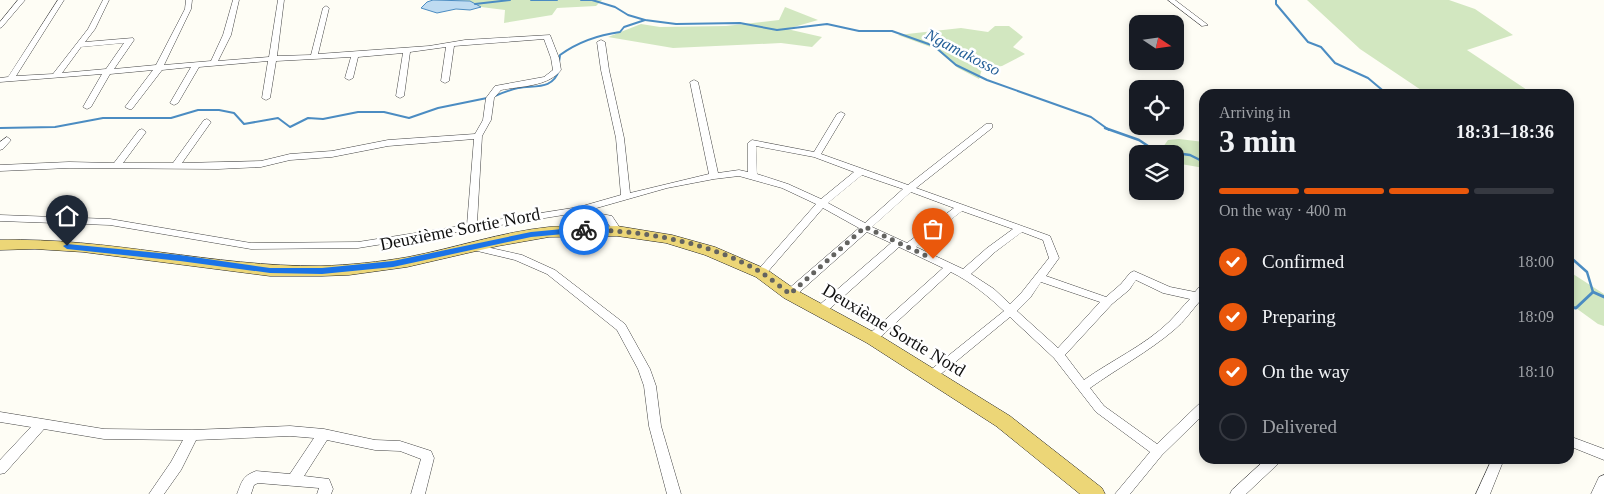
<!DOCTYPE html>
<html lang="en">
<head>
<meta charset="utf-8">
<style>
	body { margin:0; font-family:Georgia,serif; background:#20242c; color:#f1f3f6; height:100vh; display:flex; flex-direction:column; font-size:19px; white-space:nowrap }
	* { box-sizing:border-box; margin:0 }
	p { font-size:16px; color:#9ea1a6 }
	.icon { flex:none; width:28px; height:28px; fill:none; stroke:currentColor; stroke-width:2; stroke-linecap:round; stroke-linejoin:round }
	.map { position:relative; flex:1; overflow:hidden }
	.side { position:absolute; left:1199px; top:89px; width:375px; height:375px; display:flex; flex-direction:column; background:#171b24; border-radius:15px; box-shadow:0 2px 8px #0003 }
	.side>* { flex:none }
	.needle { width:32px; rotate:103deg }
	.buttons { position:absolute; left:1129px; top:15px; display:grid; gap:10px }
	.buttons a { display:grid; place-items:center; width:55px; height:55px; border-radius:10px; background:#171b24; box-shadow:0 2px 8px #0003; font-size:25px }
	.pin { position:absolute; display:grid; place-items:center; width:42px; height:42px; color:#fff; margin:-51px -21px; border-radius:50% 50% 50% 0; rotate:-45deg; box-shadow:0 0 5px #0007 }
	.pin .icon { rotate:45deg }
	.courier { position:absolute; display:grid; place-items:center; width:50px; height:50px; margin:-25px; border:4px solid #1a73e8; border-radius:50%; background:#fff; color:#222; box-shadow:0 1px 6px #0007 }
	.head em { font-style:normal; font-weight:700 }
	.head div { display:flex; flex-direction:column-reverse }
	.head { display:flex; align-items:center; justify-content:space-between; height:85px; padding:0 20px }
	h1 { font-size:32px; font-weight:700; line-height:38px }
	.bar { display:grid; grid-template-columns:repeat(4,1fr); gap:8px 5px; align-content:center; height:60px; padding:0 20px }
	.bar i { height:6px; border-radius:4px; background:#363941 }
	.bar .on { background:#ea580c }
	.bar p { grid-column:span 4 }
	ol { padding:0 20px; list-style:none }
	li { display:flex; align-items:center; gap:15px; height:55px }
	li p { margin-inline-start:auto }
	li .icon { padding:5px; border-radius:50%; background:#ea580c; color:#fff; stroke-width:4 }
	li:last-child { color:#9ea1a6 }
	li i { width:28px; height:28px; border:2px solid #363941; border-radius:50% }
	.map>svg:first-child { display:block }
</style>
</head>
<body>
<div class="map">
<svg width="1604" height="494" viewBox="0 0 1604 494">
	<rect width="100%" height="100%" fill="#fefdf5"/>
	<g fill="#d2e7c0">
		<path d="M453 0H602L596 6 557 8 552 15 504 23 505 10 481 7 470 1Z"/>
		<path d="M1307 0H1449L1475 9 1513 35 1467 50 1533 94H1427L1360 49Z"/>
		<path d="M785 7 818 20 787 29 822 37 812 47 781 43 673 48 608 37 641 24 660 27 726 26 779 20Z"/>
		<path d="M995 26H1009L1023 37 1013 47 1025 54 1002 66 982 69 979 79 958 68 936 49 898 35 961 28 988 32Z"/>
		<path d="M1179 139 1204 142V168L1175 163V154H1158L1168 140Z"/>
		<path d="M1569 266 1573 274 1604 294V326L1598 324 1569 303Z"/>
	</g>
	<path fill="#bedbf1" stroke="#4b8cc2" d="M433 0 470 1 481 7 470 10 456 9 437 13 421 8 427 2Z"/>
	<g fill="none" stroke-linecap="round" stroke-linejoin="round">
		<g stroke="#4b8cc2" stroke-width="2">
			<path d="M531 0H557"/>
			<path d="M581 0H592L615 7 628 15 645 20 676 24 740 23 777 30 827 24 859 31H892L934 46 956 65 987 80 1091 117 1109 130"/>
			<path d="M1276 0V4L1308 42 1321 47 1335 63 1368 78 1387 94"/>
			<path d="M475 4 510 0"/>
			<path d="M559 62 560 55C578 42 598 35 620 32L624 27 645 20"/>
			<path d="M495 96C502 93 510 90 518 88 535 85 553 90 559 70"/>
			<path d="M0 128 55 127 103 118H171L198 110H219L234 113 244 124 278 118 290 127 308 118 323 119 358 112H384L409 118 438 108 487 98"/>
		</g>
		<g stroke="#4b8cc2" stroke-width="2.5">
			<path d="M1105 128 1139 140 1154 150 1190 155 1204 162"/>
			<path d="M1569 256 1587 272 1593 292"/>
		</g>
		<path stroke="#4b8cc2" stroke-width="3" d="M1569 307 1576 308 1593 292 1604 297"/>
		<g stroke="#434343" stroke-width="1">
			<g id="minor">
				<path d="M18 0H25L2 27 0 28V22Z"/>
				<path d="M58 0H64L16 76 53 74 88 29 103 0H109L95 29 85 42 133 38 134 40 114 69 156 65 185 9 186 0H192L191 9 164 65 211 61 223 35 233 0H239L231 35 218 61 269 57 278 0H284L277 56 311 55 323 8 326 6 329 8 318 54 429 46 465 40 550 35 559 58 561 70C548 87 520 86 501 90L494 98 491 120 482 136 477 223 579 207 621 195 616 138 601 70 597 42 601 40 605 42 609 70 624 138 630 193 709 174 690 82 694 80 698 82 718 173 739 170 748 172V143L752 140 814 152 837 114 841 112 845 114 821 154 908 185 986 124H992V128L916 188 1050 236 1059 258 1046 276 1106 297 1121 284 1130 273 1134 271 1170 287 1195 292 1200 286 1204 285V302L1200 301C1192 310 1184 322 1174 330 1148 352 1118 368 1090 388L1104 406 1157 444 1200 403 1204 401V414L1162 455 1130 494H1115L1150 452 1096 412 1054 358 1010 317 936 378 932 379 928 378 926 375 928 372 1004 311C988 296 971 282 951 272L875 342H867L865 339 867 336 943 268 899 247 825 313H817L816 310 817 307 891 243 867 232 794 297H786L785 294 786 291 859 228 823 208 765 275H757L756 273 757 271 816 204 782 188 739 176 714 179 667 188 586 211 612 216 622 231 617 234 614 233 606 220 581 216 576 213 358 248 251 249 110 225 0 221V215L110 219 251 243 358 242 467 225 474 139 388 146 332 157 290 160 261 167 218 169 69 168 0 171V165L69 162 114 163 139 130 142 129 146 132 123 163H173L204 120 207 119 211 122 182 163 261 161 290 154 332 151 388 140 475 134 483 120 486 98 495 86 544 77 553 70 551 58 544 39 454 46 449 81 445 83 441 81 446 47 410 52 404 96 400 98 396 96 403 53 358 57 353 78 349 80 345 78 351 57 276 61 270 98 266 100 262 98 268 61 199 67 178 103 174 105 170 103 191 67 162 70 132 109H129L125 107 153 70 110 74 91 107 87 109 83 107 102 74 0 82V78L8 77ZM124 43 106 69 62 73 81 47ZM756 146 814 157 854 172 821 199 788 184 757 174ZM862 175 903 189 865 223 828 203ZM911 192 954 208 907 243 872 227ZM962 211 1013 229 987 248 963 269 916 247ZM1022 232 1043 240 1049 258 1022 292 1010 304 994 289 971 274 995 252ZM1136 280 1163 293 1190 299C1183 306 1176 315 1169 322 1144 346 1112 360 1084 380L1065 355 1112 304 1129 290ZM1041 282 1100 302 1058 348 1017 311 1030 298Z"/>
				<path d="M1168 0H1175L1208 25 1202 26Z"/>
				<path d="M7 137 11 140 3 149 0 150V142Z"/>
				<path d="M473 244 522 255 555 270 625 324 650 369 656 386 661 426 681 494H667L649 426 644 386 638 369 617 330 547 274 515 260 469 249 468 247 469 245Z"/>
				<path d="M0 412 104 429 192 430 290 426 324 429 375 440 400 441 431 451 434 458 425 494H411L421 459 400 451 375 450 327 440 304 476 329 479 333 489 331 494H317L319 488 258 483 254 485 251 494H237C242 482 242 476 256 471L290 474 314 438 290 436 196 440 181 470 164 494H149L171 462 183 440 104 439 44 429 5 473 0 474V460L31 427 0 422Z"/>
				<path d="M1569 436 1604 449V460L1569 446Z"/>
				<path d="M1266 459H1280L1279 463 1246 494H1230L1232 490Z"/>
				<path d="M1492 459H1504L1490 494H1476Z"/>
				<path d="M1604 475V494H1591L1599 477Z"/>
			</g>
		</g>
		<g stroke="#212121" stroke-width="1">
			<path id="primary" d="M617 226 672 235 715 247 766 269 796 290 879 335 1010 416 1102 488 1105 494H1080L996 426 867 343 784 298 756 277 705 255 666 243 617 236 549 237 498 246 407 267 349 275 322 276H270L83 252 35 249 0 250V240C108 237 213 267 321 266 350 265 379 262 408 257 455 248 501 232 549 227 571 225 595 227 617 226Z"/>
		</g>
		<use href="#minor" fill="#fff" fill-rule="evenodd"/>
		<use href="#primary" fill="#ecd677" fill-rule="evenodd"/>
	</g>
	<path fill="#1a73e8" d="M584 227 586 228V232L531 237 393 267 322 274 270 273 180 261 67 249 63 246 67 244 180 255 270 268H322L393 261 531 232Z"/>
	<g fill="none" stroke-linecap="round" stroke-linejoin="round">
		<path stroke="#636360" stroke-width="5" stroke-dasharray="0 9" d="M584 230C642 230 711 242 762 273 771 279 781 287 790 294L865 227 933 259"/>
	</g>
	<g text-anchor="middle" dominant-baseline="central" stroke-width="5" stroke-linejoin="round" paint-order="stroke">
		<g font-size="16" font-style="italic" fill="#245f98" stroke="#fff">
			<text transform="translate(963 52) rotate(28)">Ngamakosso</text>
		</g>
		<g font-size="18" fill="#101010" stroke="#fff">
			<text transform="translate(460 229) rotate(-11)">Deuxième Sortie Nord</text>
			<text transform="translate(894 330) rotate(31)">Deuxième Sortie Nord</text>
		</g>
	</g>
</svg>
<div class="buttons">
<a><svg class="needle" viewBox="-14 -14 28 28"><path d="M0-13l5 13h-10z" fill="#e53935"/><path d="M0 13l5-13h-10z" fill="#9ea1a6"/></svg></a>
<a><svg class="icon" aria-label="locate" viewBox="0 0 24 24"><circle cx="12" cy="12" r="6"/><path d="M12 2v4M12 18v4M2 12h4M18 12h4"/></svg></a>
<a><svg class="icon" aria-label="layers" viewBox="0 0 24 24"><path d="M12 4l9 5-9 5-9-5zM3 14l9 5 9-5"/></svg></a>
</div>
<div class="pin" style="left:933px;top:259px;background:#ea580c"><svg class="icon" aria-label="bag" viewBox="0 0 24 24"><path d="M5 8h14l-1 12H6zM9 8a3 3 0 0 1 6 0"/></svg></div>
<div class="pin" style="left:67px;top:246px;background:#1f2937"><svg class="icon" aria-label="home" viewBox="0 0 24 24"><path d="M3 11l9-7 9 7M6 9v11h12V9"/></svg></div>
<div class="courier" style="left:584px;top:230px"><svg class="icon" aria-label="bike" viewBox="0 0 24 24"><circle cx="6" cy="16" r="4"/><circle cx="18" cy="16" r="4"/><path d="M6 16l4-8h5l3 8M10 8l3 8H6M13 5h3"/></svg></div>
<section class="side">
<div class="head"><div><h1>3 min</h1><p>Arriving in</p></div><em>18:31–18:36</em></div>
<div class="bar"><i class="on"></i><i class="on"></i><i class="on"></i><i></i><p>On the way · 400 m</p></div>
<ol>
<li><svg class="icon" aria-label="check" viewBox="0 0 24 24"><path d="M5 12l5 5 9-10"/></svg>Confirmed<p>18:00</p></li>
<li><svg class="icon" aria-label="check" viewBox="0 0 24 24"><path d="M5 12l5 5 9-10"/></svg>Preparing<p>18:09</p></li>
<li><svg class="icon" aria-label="check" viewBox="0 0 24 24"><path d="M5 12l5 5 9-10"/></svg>On the way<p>18:10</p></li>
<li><i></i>Delivered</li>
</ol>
</section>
</div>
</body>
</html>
